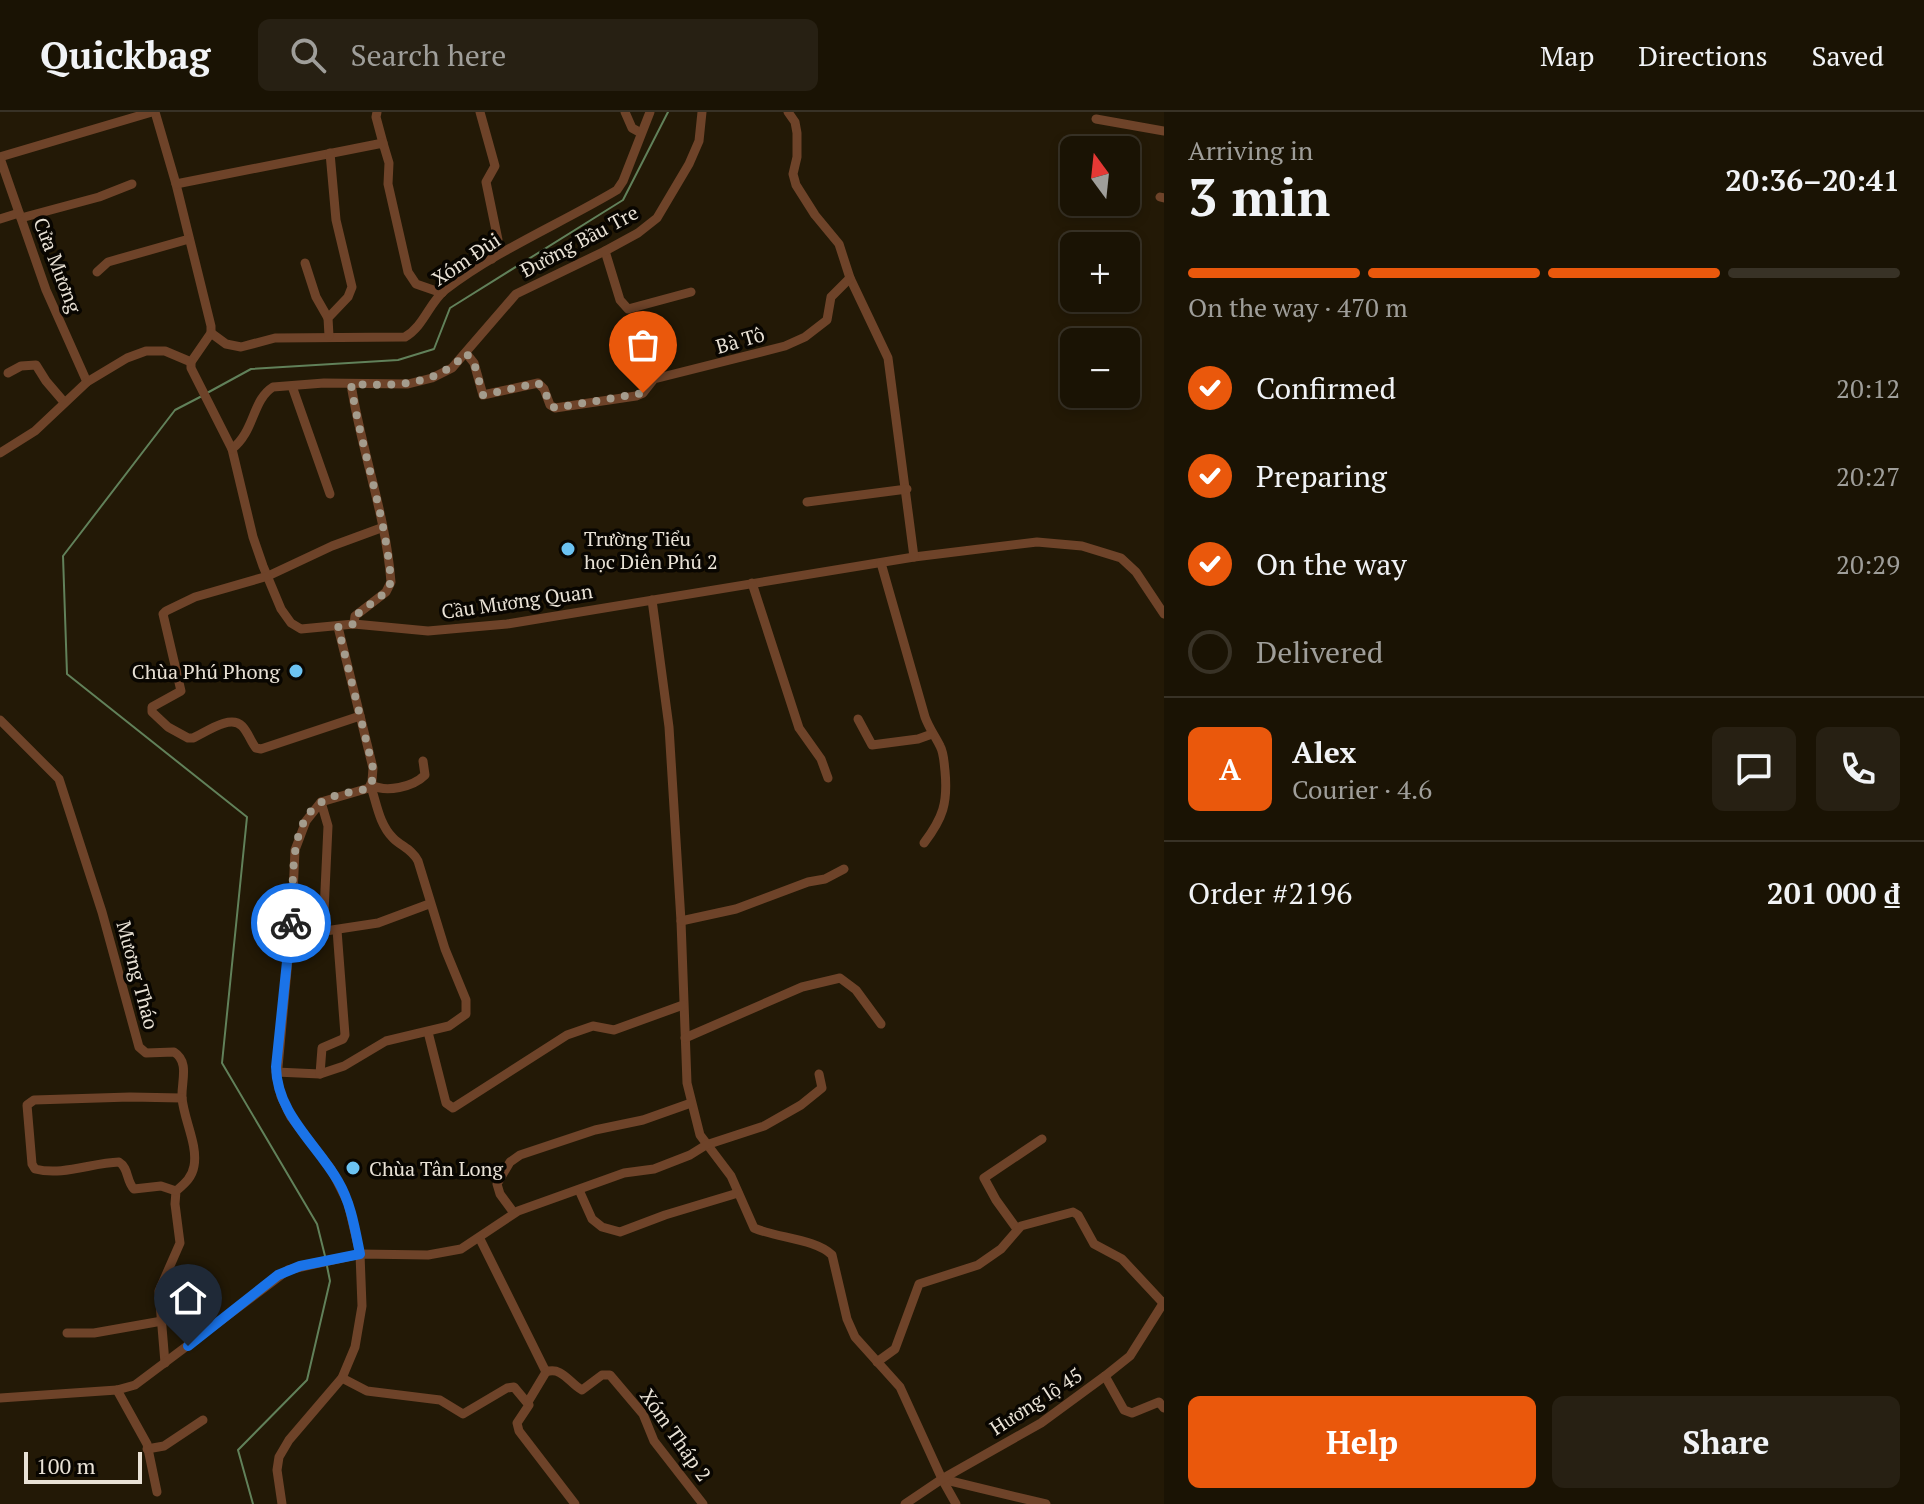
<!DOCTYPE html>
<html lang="en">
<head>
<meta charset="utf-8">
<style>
	body { margin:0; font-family:"PT Serif",serif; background:#272013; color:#f1f3f6; height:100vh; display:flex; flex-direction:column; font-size:30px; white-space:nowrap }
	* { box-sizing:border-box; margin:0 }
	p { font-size:26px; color:#9f9e9a }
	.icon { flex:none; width:44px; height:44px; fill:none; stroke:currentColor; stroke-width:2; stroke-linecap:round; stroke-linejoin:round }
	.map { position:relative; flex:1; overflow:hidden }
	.sheet { display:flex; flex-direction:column; background:#1a1304; width:760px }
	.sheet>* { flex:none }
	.needle { width:52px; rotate:345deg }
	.buttons { position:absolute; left:1060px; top:24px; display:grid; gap:16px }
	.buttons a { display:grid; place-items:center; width:80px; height:80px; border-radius:12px; background:#1a1304; box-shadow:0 4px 12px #0003,0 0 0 2px #383226; font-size:40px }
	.scale { position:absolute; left:24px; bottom:20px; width:118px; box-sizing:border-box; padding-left:8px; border:4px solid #e9e2d6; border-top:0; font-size:22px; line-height:28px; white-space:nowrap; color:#e9e2d6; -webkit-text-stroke:6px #090601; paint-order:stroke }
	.pin { position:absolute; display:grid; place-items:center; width:68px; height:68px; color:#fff; margin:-82px -34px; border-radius:50% 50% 50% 0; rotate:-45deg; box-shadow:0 0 8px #0007 }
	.pin .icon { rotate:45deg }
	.courier { position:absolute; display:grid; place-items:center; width:80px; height:80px; margin:-40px; border:6px solid #1a73e8; border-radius:50%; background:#fff; color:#222; box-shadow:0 2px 10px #0007 }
	.head em { font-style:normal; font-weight:800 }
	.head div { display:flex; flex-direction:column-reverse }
	.head { display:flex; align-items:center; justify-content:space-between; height:136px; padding:0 24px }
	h1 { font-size:52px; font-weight:800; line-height:60px }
	.bar { display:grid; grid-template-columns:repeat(4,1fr); gap:12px 8px; align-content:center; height:96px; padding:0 24px }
	.bar i { height:10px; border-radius:6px; background:#383226 }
	.bar .on { background:#ea580c }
	.bar p { grid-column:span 4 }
	.line { display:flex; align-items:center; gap:20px; padding:0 24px; border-top:2px solid #383226 }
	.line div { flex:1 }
	.round { display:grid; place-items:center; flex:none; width:84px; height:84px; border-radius:12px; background:#272013 }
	ol { padding:0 24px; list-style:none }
	li { display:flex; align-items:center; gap:24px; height:88px }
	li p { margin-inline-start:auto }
	li .icon { padding:8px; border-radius:50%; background:#ea580c; color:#fff; stroke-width:4 }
	li:last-child { color:#9f9e9a }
	li i { width:44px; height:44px; border:4px solid #383226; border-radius:50% }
	.button { display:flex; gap:16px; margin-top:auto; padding:16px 24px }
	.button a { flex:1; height:92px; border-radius:12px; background:#ea580c; color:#fff; font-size:32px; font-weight:800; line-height:92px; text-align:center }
	.button a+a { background:#272013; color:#f1f3f6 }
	header { display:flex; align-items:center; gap:48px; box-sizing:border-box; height:112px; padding:0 40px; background:#1a1304; border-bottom:2px solid #383226 }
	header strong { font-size:38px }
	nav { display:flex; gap:44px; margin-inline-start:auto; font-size:28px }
	.search { width:560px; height:72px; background:#272013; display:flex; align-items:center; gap:20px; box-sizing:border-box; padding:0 28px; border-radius:12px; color:#9f9e9a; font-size:30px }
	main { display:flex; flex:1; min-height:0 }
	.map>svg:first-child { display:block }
</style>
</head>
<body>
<header>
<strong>Quickbag</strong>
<div class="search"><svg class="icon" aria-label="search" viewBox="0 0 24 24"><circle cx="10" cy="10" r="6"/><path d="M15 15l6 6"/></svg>Search here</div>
<nav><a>Map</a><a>Directions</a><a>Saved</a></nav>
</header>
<main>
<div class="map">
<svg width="1164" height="1392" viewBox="0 0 1164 1392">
	<rect width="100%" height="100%" fill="#231906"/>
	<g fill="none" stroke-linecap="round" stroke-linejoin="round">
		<g stroke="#61815a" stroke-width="2">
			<path d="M207 281 251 257 398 248 434 237 450 196 623 88 668 0"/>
			<path d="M202 284 175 298 63 444 67 562 247 705 222 951 317 1112 325 1144"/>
			<path d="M253 1392 238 1338 307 1268 330 1169 327 1154"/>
		</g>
		<g stroke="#6e4329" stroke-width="9">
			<path d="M155 0 176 72 211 214V221L191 250V256L232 337 253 425 263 454 281 497 291 511 301 517 354 512 428 519 507 512 914 445 1037 430 1082 434 1121 446 1136 460 1164 502"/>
			<path d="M377 0 376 5 383 31"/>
			<path d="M480 0 495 54 486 70 498 128 492 147"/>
			<path d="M625 0 632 16 641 21"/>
			<path d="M788 0 795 10 797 21V45L793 62 796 73 815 103 839 132 850 166 888 246 914 445"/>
			<path d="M1096 7 1164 19"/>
			<path d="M0 45 152 0"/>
			<path d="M0 46 46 178 87 270"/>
			<path d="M176 72 383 31 389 51 388 72 408 160 416 172 442 181"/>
			<path d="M1160 85 1164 86"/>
			<path d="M21 106 99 85 132 72"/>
			<path d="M0 107 19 101"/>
			<path d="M605 139 620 188 628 197 691 180"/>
			<path d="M305 151 316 185 328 206"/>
			<path d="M97 160 108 150 189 127"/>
			<path d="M211 221 226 232 241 235 275 226 405 225C424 214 429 191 445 178 497 138 560 112 617 78L623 69 650 0"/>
			<path d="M329 224 328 206 348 185 352 175 336 108 330 41"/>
			<path d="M466 241 474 251 483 283 538 271 544 277 550 293 555 296 636 284 643 281 654 267 785 234 805 225 827 208 831 185 850 166"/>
			<path d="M8 261 21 254 36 253 46 269 64 290"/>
			<path d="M351 272C361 338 386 403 391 470L386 480 355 504 354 512"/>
			<path d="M292 274 330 382"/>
			<path d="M232 337C255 319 252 288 273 275L324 271 408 272 432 266 452 256 516 182 605 139 638 121 657 106 689 52 699 29 702 0"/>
			<path d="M0 341 35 319 87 270 127 246 146 239H165L191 250"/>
			<path d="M807 390 907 377"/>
			<path d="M881 451 925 605C929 616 935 624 940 634 944 641 944 651 945 659 948 691 943 706 924 731"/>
			<path d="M752 471 799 616 821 647 828 666"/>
			<path d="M652 488 669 615 681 809 687 971 700 1023 731 1064 754 1116C777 1126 816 1127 832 1143L847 1207 855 1225 900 1275 942 1367 1046 1392"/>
			<path d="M360 604 261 637 256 636C251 630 248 620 242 614 230 602 205 621 193 626H188L168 615 152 600V595L181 579 163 502 166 499 195 485 268 464 332 434 381 416"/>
			<path d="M858 607 872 633 918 627 932 622"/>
			<path d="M0 608 59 667 102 800 139 935 146 941 174 940C190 950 181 970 182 986 184 1008 198 1033 194 1054 192 1066 184 1072 176 1079L175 1092 180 1131 159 1179 165 1251"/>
			<path d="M372 673C386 681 413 675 425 663L423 649"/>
			<path d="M681 809 736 797 808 770 825 767 844 757"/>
			<path d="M290 820H319L324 800 328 714 321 690"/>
			<path d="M319 820 378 811 429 792"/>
			<path d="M428 920 446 991 453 996 567 923 593 914 614 918 683 893"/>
			<path d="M685 926 802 875 840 866 856 878 881 912"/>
			<path d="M276 960 320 962 344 954 386 929 449 914 466 902V888L445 837 418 749C412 737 402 735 393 726 380 713 377 694 372 678L369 676"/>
			<path d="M320 962 322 936 343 927 345 923 337 818"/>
			<path d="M579 1078 592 1107 602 1115 620 1120 665 1103 738 1081"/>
			<path d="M176 1079 161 1074 134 1077C126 1069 129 1056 119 1050 91 1051 63 1064 35 1057L32 1052 27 993 34 988 130 985 182 986"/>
			<path d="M514 1101 500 1082 497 1072 510 1050 520 1043 595 1018 643 1008 691 991"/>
			<path d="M1017 1117 996 1088 984 1066 1042 1027"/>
			<path d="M480 1127 546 1260C562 1254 570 1272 582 1278L602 1263H610L643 1302 654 1329 703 1392"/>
			<path d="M67 1221H94L162 1209"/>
			<path d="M877 1250 895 1237 919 1172 978 1153 1001 1137 1021 1114 1073 1100 1078 1103 1094 1132 1122 1147 1163 1191"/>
			<path d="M1105 1264 1124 1298 1132 1301 1159 1290 1164 1296"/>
			<path d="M342 1266 367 1279 440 1288 463 1302 507 1276 514 1275 529 1293 517 1311 519 1319 575 1392"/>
			<path d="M117 1278 147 1332 157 1380"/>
			<path d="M0 1286 117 1278 135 1273 288 1158 360 1142 428 1143 461 1137 518 1099 624 1061 654 1057 690 1043 706 1033 764 1014 801 993 822 976 819 962"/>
			<path d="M528 1290 546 1260"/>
			<path d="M147 1337 164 1334 203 1308"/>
			<path d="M942 1367 956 1392"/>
			<path d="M282 1392 277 1358 279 1345 289 1328 342 1266 355 1235 362 1194 360 1142 348 1091 331 1057 291 1005 281 984 277 966 292 804 295 738 306 709 321 690 369 676 372 669 373 656 338 515"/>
			<path d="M905 1392 942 1367 1041 1311 1105 1264 1130 1244 1164 1190"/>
		</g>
	</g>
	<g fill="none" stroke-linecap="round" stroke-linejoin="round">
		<path stroke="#a49c8d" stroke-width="8" stroke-dasharray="0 14.4" d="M291 811C295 776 286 714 320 691 334 681 353 681 369 676L372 669 373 656 338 515 354 512 355 504 386 480 391 470C386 403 361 338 351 272 394 274 436 275 466 241L474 251 483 283 538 271 544 277 550 293 555 296 643 281"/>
		<path stroke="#1a73e8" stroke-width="10" d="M188 1234 278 1163 300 1154 360 1142C355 1117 351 1091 338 1069 316 1031 277 1002 276 955L291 811"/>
	</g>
	<g fill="#6cc3f2" stroke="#090601" stroke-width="3">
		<circle cx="568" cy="437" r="8"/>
		<circle cx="296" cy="559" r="8"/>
		<circle cx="353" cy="1056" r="8"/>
	</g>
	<g text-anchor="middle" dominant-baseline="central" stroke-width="7" stroke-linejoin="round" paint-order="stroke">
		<g font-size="20" fill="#e9e2d6" stroke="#090601">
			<text transform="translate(579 129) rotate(-28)">Đường Bầu Tre</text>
			<text transform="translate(466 147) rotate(-34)">Xóm Đùi</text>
			<text transform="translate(58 153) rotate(69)">Cửa Mương</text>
			<text transform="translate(740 228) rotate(-16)">Bà Tô</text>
			<text transform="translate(517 489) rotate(-8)">Cầu Mương Quan</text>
			<text transform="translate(138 863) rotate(75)">Mương Tháo</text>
			<text transform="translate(1036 1289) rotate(-33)">Hương lộ 45</text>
			<text transform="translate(676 1323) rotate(55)">Xóm Tháp 2</text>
		</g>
		<g font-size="20" fill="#e9e2d6" stroke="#090601" text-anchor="start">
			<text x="584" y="426">Trường Tiểu<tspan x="584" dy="23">học Diên Phú 2</tspan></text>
			<text x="280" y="559" text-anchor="end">Chùa Phú Phong</text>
			<text x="369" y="1056">Chùa Tân Long</text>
		</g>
	</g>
</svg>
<div class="buttons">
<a><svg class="needle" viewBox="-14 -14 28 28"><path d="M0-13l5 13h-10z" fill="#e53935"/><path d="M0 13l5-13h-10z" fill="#9f9e9a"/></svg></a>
<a>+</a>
<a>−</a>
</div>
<div class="scale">100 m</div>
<div class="pin" style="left:643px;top:281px;background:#ea580c"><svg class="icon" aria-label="bag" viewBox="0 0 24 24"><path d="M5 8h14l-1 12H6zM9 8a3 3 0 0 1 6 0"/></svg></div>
<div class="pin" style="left:188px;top:1234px;background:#1f2937"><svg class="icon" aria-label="home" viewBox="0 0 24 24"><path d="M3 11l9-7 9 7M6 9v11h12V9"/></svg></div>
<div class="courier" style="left:291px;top:811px"><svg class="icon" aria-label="bike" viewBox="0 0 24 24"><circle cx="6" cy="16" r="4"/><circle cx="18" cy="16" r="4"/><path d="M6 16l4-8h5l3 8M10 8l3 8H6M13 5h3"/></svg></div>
</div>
<section class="sheet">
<div class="head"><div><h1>3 min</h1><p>Arriving in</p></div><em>20:36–20:41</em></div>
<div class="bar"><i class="on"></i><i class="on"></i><i class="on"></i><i></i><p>On the way · 470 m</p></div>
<ol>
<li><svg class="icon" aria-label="check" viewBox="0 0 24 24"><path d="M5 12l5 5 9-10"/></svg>Confirmed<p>20:12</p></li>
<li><svg class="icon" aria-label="check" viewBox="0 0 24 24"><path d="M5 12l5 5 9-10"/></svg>Preparing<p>20:27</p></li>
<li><svg class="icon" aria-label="check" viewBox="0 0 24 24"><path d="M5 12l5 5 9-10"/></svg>On the way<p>20:29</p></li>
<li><i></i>Delivered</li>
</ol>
<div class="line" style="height:144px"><b class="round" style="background:#ea580c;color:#fff">A</b><div><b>Alex</b><p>Courier · 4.6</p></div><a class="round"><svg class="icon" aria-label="chat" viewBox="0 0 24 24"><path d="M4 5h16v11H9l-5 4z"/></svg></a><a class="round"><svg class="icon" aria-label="phone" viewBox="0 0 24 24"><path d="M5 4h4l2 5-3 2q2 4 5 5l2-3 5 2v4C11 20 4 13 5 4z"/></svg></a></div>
<div class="line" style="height:104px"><div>Order #2196</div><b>201 000 ₫</b></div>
<div class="button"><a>Help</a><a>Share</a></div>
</section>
</main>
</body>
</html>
